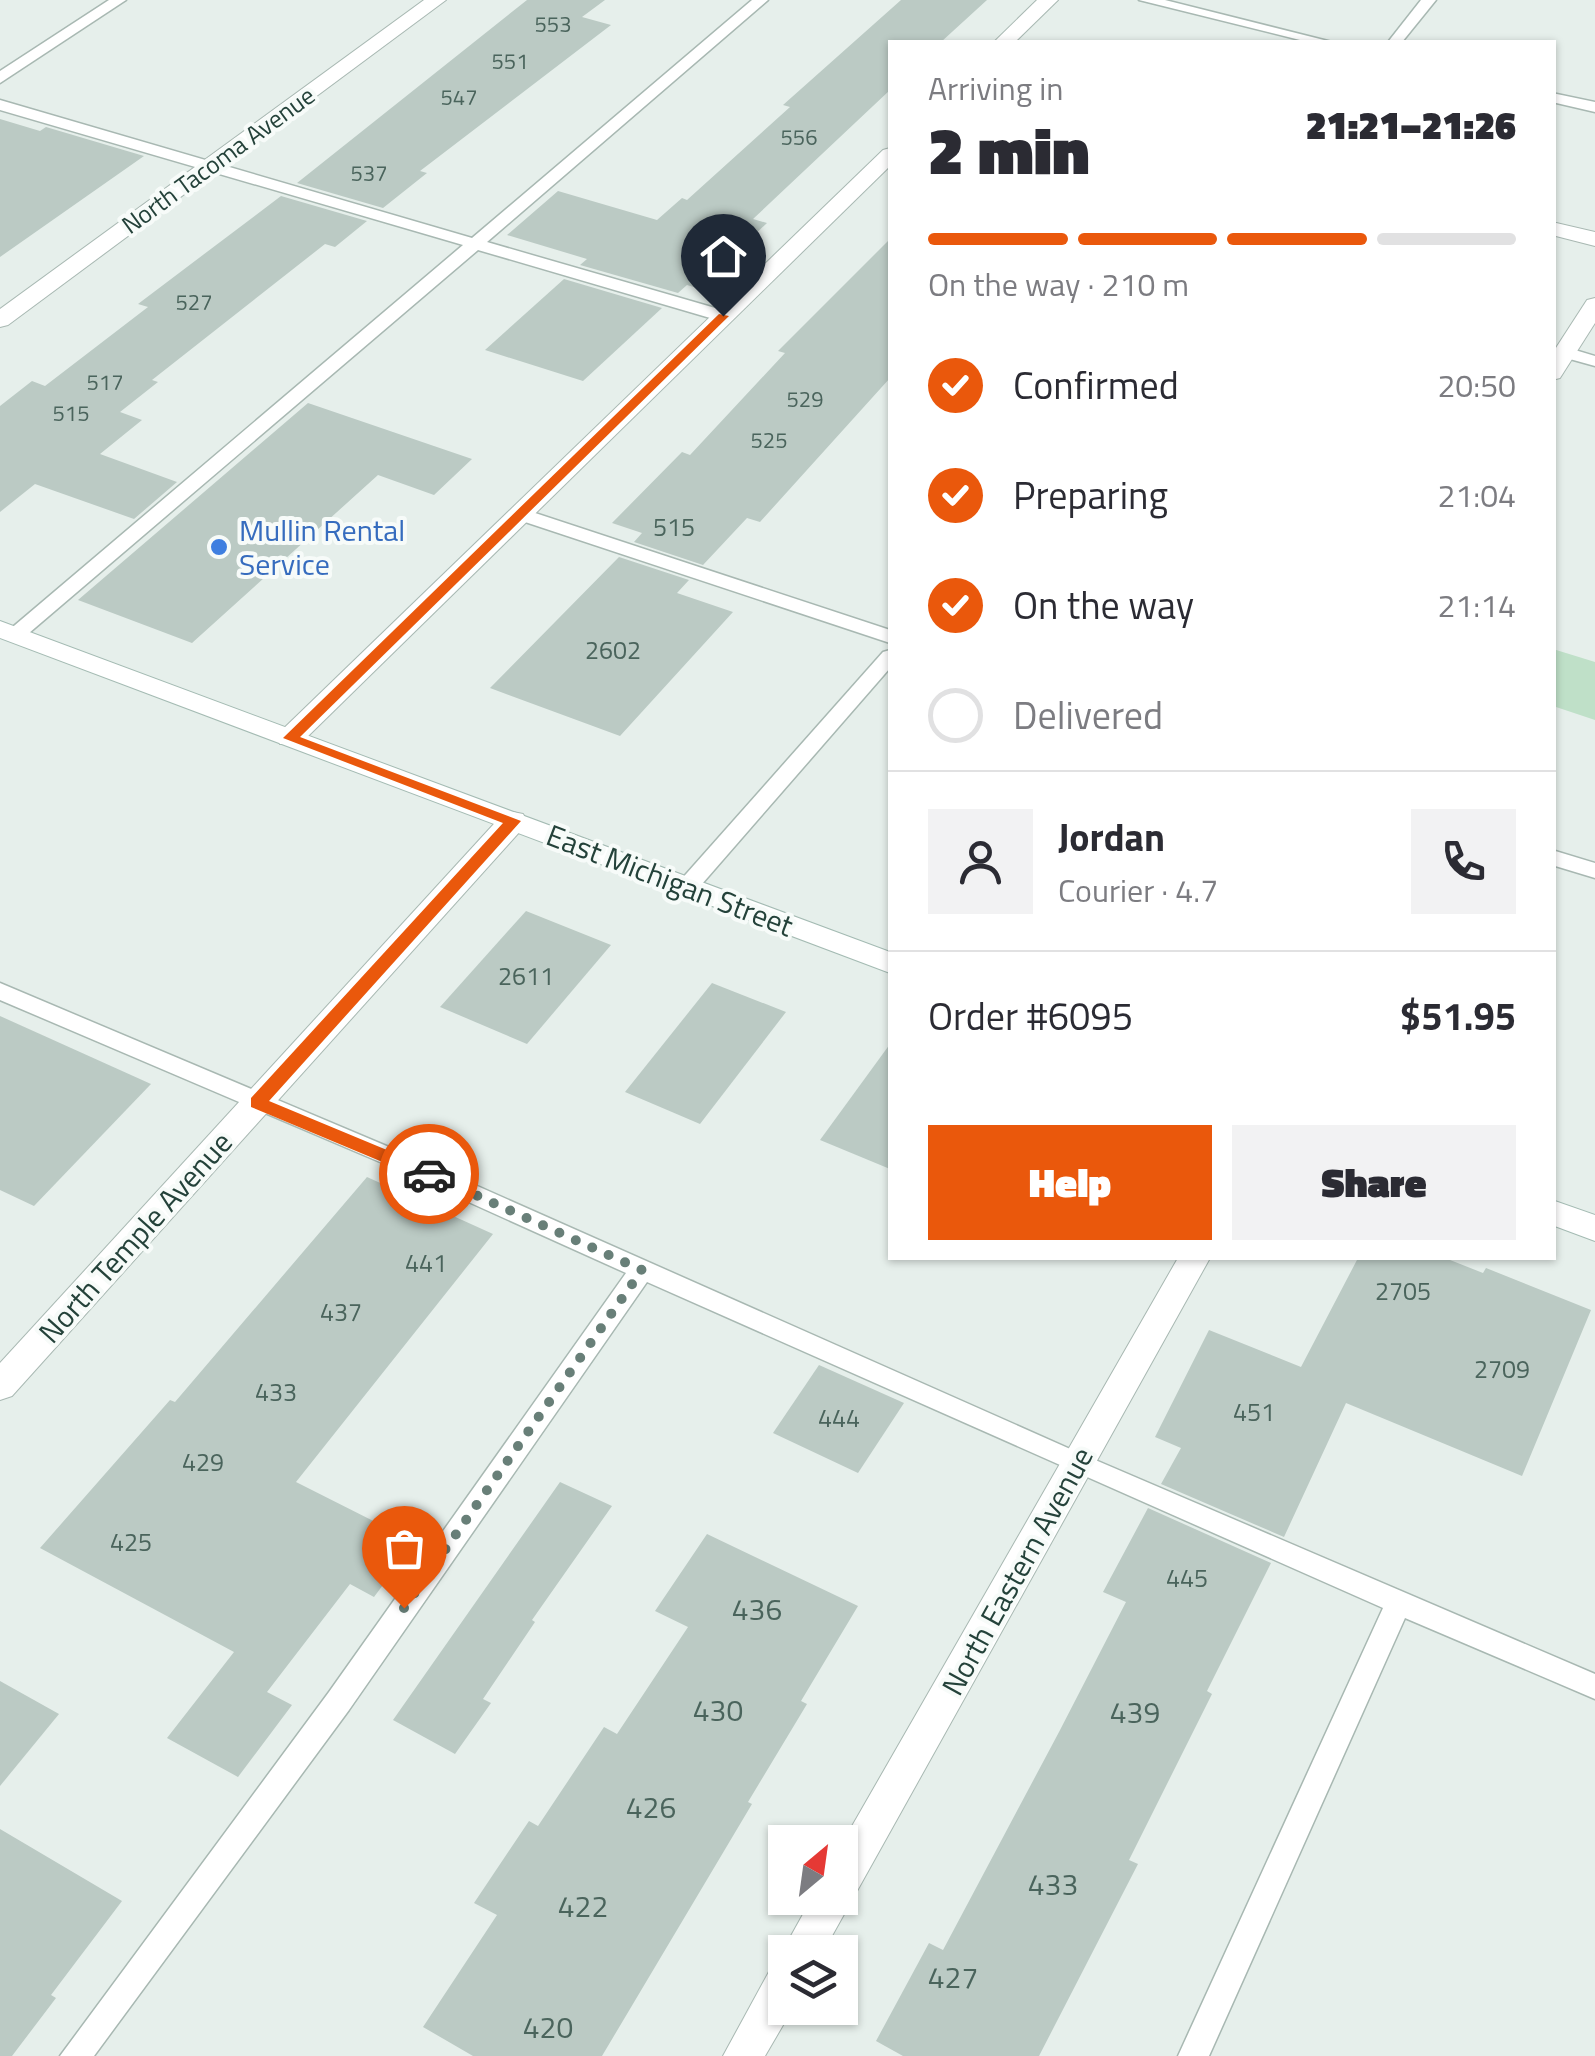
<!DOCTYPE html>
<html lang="en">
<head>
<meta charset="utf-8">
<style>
	body { margin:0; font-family:"Titillium Web",sans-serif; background:#f2f2f3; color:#2b2b33; height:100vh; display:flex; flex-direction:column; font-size:38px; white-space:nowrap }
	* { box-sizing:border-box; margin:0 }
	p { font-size:32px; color:#7c7c81 }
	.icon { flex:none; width:55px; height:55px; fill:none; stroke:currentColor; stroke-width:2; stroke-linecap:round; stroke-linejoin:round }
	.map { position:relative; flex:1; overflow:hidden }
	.side { position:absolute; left:888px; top:40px; width:668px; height:1220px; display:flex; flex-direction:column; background:#fff; border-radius:0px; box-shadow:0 2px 8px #0004 }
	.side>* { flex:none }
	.needle { width:65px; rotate:29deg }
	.fabs { position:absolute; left:768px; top:1825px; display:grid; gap:20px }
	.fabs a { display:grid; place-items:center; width:90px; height:90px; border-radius:0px; background:#fff; box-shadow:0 2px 8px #0004; font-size:50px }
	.pin { position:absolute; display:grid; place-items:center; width:85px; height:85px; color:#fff; margin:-102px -42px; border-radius:50% 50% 50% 0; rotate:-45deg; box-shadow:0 0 10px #0007 }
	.pin .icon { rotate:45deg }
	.courier { position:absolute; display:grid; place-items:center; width:100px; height:100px; margin:-50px; border:8px solid #ea580c; border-radius:50%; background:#fff; color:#222; box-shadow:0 2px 12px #0007 }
	.headline em { font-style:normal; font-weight:800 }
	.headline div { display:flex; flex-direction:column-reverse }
	.headline { display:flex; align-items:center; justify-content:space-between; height:170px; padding:0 40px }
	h1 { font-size:65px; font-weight:800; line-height:75px }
	.bar { display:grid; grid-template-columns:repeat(4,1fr); gap:15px 10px; align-content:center; height:120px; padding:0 40px }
	.bar i { height:12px; border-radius:8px; background:#e1e1e2 }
	.bar .current { background:#ea580c }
	.bar p { grid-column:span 4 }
	.line { display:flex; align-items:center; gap:25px; padding:0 40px; border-top:2px solid #e1e1e2 }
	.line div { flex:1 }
	.round { display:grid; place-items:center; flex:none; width:105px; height:105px; border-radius:0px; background:#f2f2f3 }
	ol { padding:0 40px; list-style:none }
	li { display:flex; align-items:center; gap:30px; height:110px }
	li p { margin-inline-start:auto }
	li .icon { padding:10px; border-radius:50%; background:#ea580c; color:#fff; stroke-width:4 }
	li:last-child { color:#7c7c81 }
	li i { width:55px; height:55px; border:5px solid #e1e1e2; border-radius:50% }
	.button { display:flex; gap:20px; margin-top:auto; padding:20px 40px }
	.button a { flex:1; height:115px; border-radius:0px; background:#ea580c; color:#fff; font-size:40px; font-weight:800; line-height:115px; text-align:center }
	.button a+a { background:#f2f2f3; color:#2b2b33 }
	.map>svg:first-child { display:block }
</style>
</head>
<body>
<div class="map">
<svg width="1595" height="2056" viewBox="0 0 1595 2056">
	<rect width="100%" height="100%" fill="#e6efeb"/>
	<path fill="#bfe0c8" d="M1553 649 1595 662V720L1553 706Z"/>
	<g fill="#bbcac4">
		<path d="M527 0H605L582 17 611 25 420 171 427 173 383 208 297 183Z"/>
		<path d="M901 0H987L941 42H890V90L753 219 767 223 697 288 687 285 678 293 580 265 587 259 507 235 558 191 657 220 682 198 687 200 790 107 783 105Z"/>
		<path d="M0 119 40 131 46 127 144 156 0 257Z"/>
		<path d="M281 196 367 221 335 247 325 244 152 380 158 382 120 412 142 420 100 454 177 482 134 519 35 484 0 512V406L32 381 45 386 148 307 138 304Z"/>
		<path d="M890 239V378L760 522 747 518 703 565 634 542 642 533 612 523 682 452 690 455 785 353 778 351Z"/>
		<path d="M564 279 662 308 583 381 485 350Z"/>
		<path d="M308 403 472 459 434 495 378 475 192 643 78 600Z"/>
		<path d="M619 557 689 580 677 593 733 612 620 736 490 688Z"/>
		<path d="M526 911 611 945 527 1044 440 1007Z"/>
		<path d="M712 983 786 1012 700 1124 625 1092Z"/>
		<path d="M0 1016 151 1084 34 1206 0 1190Z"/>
		<path d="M890 1044V1169L820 1140Z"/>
		<path d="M367 1177 493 1234 296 1482 415 1542 374 1597 350 1584 267 1692 292 1705 238 1777 167 1738 234 1652 40 1548 170 1400 175 1402Z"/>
		<path d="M1358 1258H1445L1483 1273 1486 1268 1591 1310 1522 1476 1346 1403 1284 1537 1161 1484 1181 1448 1155 1437 1209 1330 1301 1367Z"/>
		<path d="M819 1365 904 1403 858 1473 773 1433Z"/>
		<path d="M560 1482 612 1506 532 1620 535 1622 483 1699 491 1703 455 1754 393 1720Z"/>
		<path d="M1148 1508 1271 1563 1207 1691 1212 1694 1129 1860 1138 1864 1039 2056H903L876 2041 929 1943 943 1950 1059 1732 1126 1602 1103 1592Z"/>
		<path d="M707 1534 858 1606 801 1701 807 1704 748 1802 752 1804 602 2056H473L423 2027 497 1915 474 1903 529 1821 538 1826 604 1727 617 1734 688 1627 655 1611Z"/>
		<path d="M0 1681 59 1714 0 1786Z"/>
		<path d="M0 1829 122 1901 51 1995 56 1998 12 2056H0Z"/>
	</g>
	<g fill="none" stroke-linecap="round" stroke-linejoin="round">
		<g stroke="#a8b8b2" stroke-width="3">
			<g id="service">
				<path d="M109 0H126L0 83V71Z"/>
				<path d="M752 0H768L487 242 729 312V320H717L478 250 22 639H8L5 635 8 631 463 245 0 110V100L472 238Z"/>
				<path d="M1139 0H1165L1332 42H1308Z"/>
				<path d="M1421 0H1436L1402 42H1388Z"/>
				<path d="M1552 93 1595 102V112L1552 102Z"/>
				<path d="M1565 347 1595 356V366L1559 356V348Z"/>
				<path d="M520 508 890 630V643L513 518 511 514Z"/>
				<path d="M890 650V668L695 892H679L676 887 679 882 883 652Z"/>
				<path d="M1552 850 1595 863V878L1552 865Z"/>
				<path d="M0 983 396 1150 1086 1456 1595 1674V1699L1405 1618 1209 2056H1178L1383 1608 647 1282 349 1710 94 2056H60L329 1692 626 1273 380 1162 0 1000Z"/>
			</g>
		</g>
		<g stroke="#a8b8b2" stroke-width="2">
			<g id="minor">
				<path d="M424 0H446L8 325 0 327V309Z"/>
				<path d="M1037 0H1058L1015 42H994Z"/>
				<path d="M890 148V166L300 744H280L277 738 280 732 883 150Z"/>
				<path d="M1552 222 1595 232V246L1552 235Z"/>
				<path d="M1595 298V323L1560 378 1552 380V354L1587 300Z"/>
				<path d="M513 812 523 814 527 821 523 828 12 1396 0 1400V1363L503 814Z"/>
				<path d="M1178 1258H1210L823 1952H785V1959L782 1952 812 1898H840V1847Z"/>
				<path d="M785 1963V2008H793L765 2056H723L771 1968Z"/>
			</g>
		</g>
		<g stroke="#a4bbb3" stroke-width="2">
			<g id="secondary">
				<path d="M0 621 890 952V973L0 638Z"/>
				<path d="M1552 1200 1595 1215V1241L1552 1225Z"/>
			</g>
		</g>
		<use href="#service" fill="#fff" fill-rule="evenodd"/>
		<use href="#minor" fill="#fff" fill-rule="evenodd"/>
		<use href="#secondary" fill="#fff" fill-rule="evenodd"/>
	</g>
	<path fill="#ea580c" d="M719 314 729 316 300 737 521 821 269 1101 435 1170V1179H423L251 1107V1098L503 823 283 738Z"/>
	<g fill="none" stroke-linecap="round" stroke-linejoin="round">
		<path stroke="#687f78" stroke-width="10" stroke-dasharray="0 18" d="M404 1608 642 1270 429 1174"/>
	</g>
	<circle fill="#3f7fe0" stroke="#f7fbf9" stroke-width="4" cx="219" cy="547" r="10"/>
	<g text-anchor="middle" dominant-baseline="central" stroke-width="8" stroke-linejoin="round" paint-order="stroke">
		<g font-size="22" fill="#4a645c">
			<text x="553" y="24">553</text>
			<text x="510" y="61">551</text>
			<text x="459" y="97">547</text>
			<text x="799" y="137">556</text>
			<text x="369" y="173">537</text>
			<text x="194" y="302">527</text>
			<text x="105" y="382">517</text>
			<text x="805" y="399">529</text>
			<text x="71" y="413">515</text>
			<text x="769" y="440">525</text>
		</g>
		<g font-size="25" fill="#24423a" stroke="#f7fbf9">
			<text transform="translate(218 160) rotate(-36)">North Tacoma Avenue</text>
		</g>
		<g font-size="25" fill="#4a645c">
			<text x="674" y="527">515</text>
			<text x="613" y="650">2602</text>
			<text x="526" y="976">2611</text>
			<text x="426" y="1263">441</text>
			<text x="1403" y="1291">2705</text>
			<text x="341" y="1312">437</text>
			<text x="1502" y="1369">2709</text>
			<text x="276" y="1392">433</text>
			<text x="1254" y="1412">451</text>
			<text x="839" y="1418">444</text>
			<text x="203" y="1462">429</text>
			<text x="131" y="1542">425</text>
			<text x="1187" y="1578">445</text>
		</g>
		<g font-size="30" fill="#366cbe" stroke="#f7fbf9" text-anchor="start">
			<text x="239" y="530">Mullin Rental<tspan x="239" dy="34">Service</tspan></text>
		</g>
		<g font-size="30" fill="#24423a" stroke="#f7fbf9">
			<text transform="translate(670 880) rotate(21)">East Michigan Street</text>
			<text transform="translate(135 1237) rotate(-48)">North Temple Avenue</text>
			<text transform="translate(1017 1571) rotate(-61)">North Eastern Avenue</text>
		</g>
		<g font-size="30" fill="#4a645c">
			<text x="757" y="1609">436</text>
			<text x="718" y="1710">430</text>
			<text x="1135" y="1712">439</text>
			<text x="651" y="1807">426</text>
			<text x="1053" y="1884">433</text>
			<text x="583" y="1906">422</text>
			<text x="953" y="1977">427</text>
			<text x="548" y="2027">420</text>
		</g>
	</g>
</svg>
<div class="fabs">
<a><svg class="needle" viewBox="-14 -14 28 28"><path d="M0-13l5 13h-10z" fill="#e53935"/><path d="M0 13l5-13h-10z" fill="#7c7c81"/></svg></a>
<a><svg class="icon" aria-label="layers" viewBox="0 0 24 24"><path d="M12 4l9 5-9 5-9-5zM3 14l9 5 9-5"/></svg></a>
</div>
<div class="pin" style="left:404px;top:1608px;background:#ea580c"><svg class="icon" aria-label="bag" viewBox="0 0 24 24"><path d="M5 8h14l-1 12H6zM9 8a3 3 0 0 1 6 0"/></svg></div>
<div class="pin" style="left:723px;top:316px;background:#1f2937"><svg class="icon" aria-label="home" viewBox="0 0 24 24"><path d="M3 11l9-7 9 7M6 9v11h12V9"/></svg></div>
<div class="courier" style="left:429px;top:1174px"><svg class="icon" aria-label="car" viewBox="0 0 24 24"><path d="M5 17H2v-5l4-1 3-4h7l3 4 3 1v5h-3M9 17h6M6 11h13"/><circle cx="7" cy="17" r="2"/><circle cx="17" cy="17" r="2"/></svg></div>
<section class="side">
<div class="headline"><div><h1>2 min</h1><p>Arriving in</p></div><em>21:21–21:26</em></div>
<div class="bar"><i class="current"></i><i class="current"></i><i class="current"></i><i></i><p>On the way · 210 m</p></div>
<ol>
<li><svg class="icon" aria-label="check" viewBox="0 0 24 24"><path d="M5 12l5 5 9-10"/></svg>Confirmed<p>20:50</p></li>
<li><svg class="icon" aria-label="check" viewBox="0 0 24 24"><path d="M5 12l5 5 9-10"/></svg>Preparing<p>21:04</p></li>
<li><svg class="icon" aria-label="check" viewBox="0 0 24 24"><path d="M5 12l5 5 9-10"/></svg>On the way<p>21:14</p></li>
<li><i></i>Delivered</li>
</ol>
<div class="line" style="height:180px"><a class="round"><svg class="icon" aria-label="person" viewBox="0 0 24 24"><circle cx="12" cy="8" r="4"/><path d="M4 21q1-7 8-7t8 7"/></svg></a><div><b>Jordan</b><p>Courier · 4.7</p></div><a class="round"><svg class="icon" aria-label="phone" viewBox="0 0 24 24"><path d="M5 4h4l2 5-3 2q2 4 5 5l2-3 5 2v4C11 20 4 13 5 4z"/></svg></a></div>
<div class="line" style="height:130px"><div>Order #6095</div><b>$51.95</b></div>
<div class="button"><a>Help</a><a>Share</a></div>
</section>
</div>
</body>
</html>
